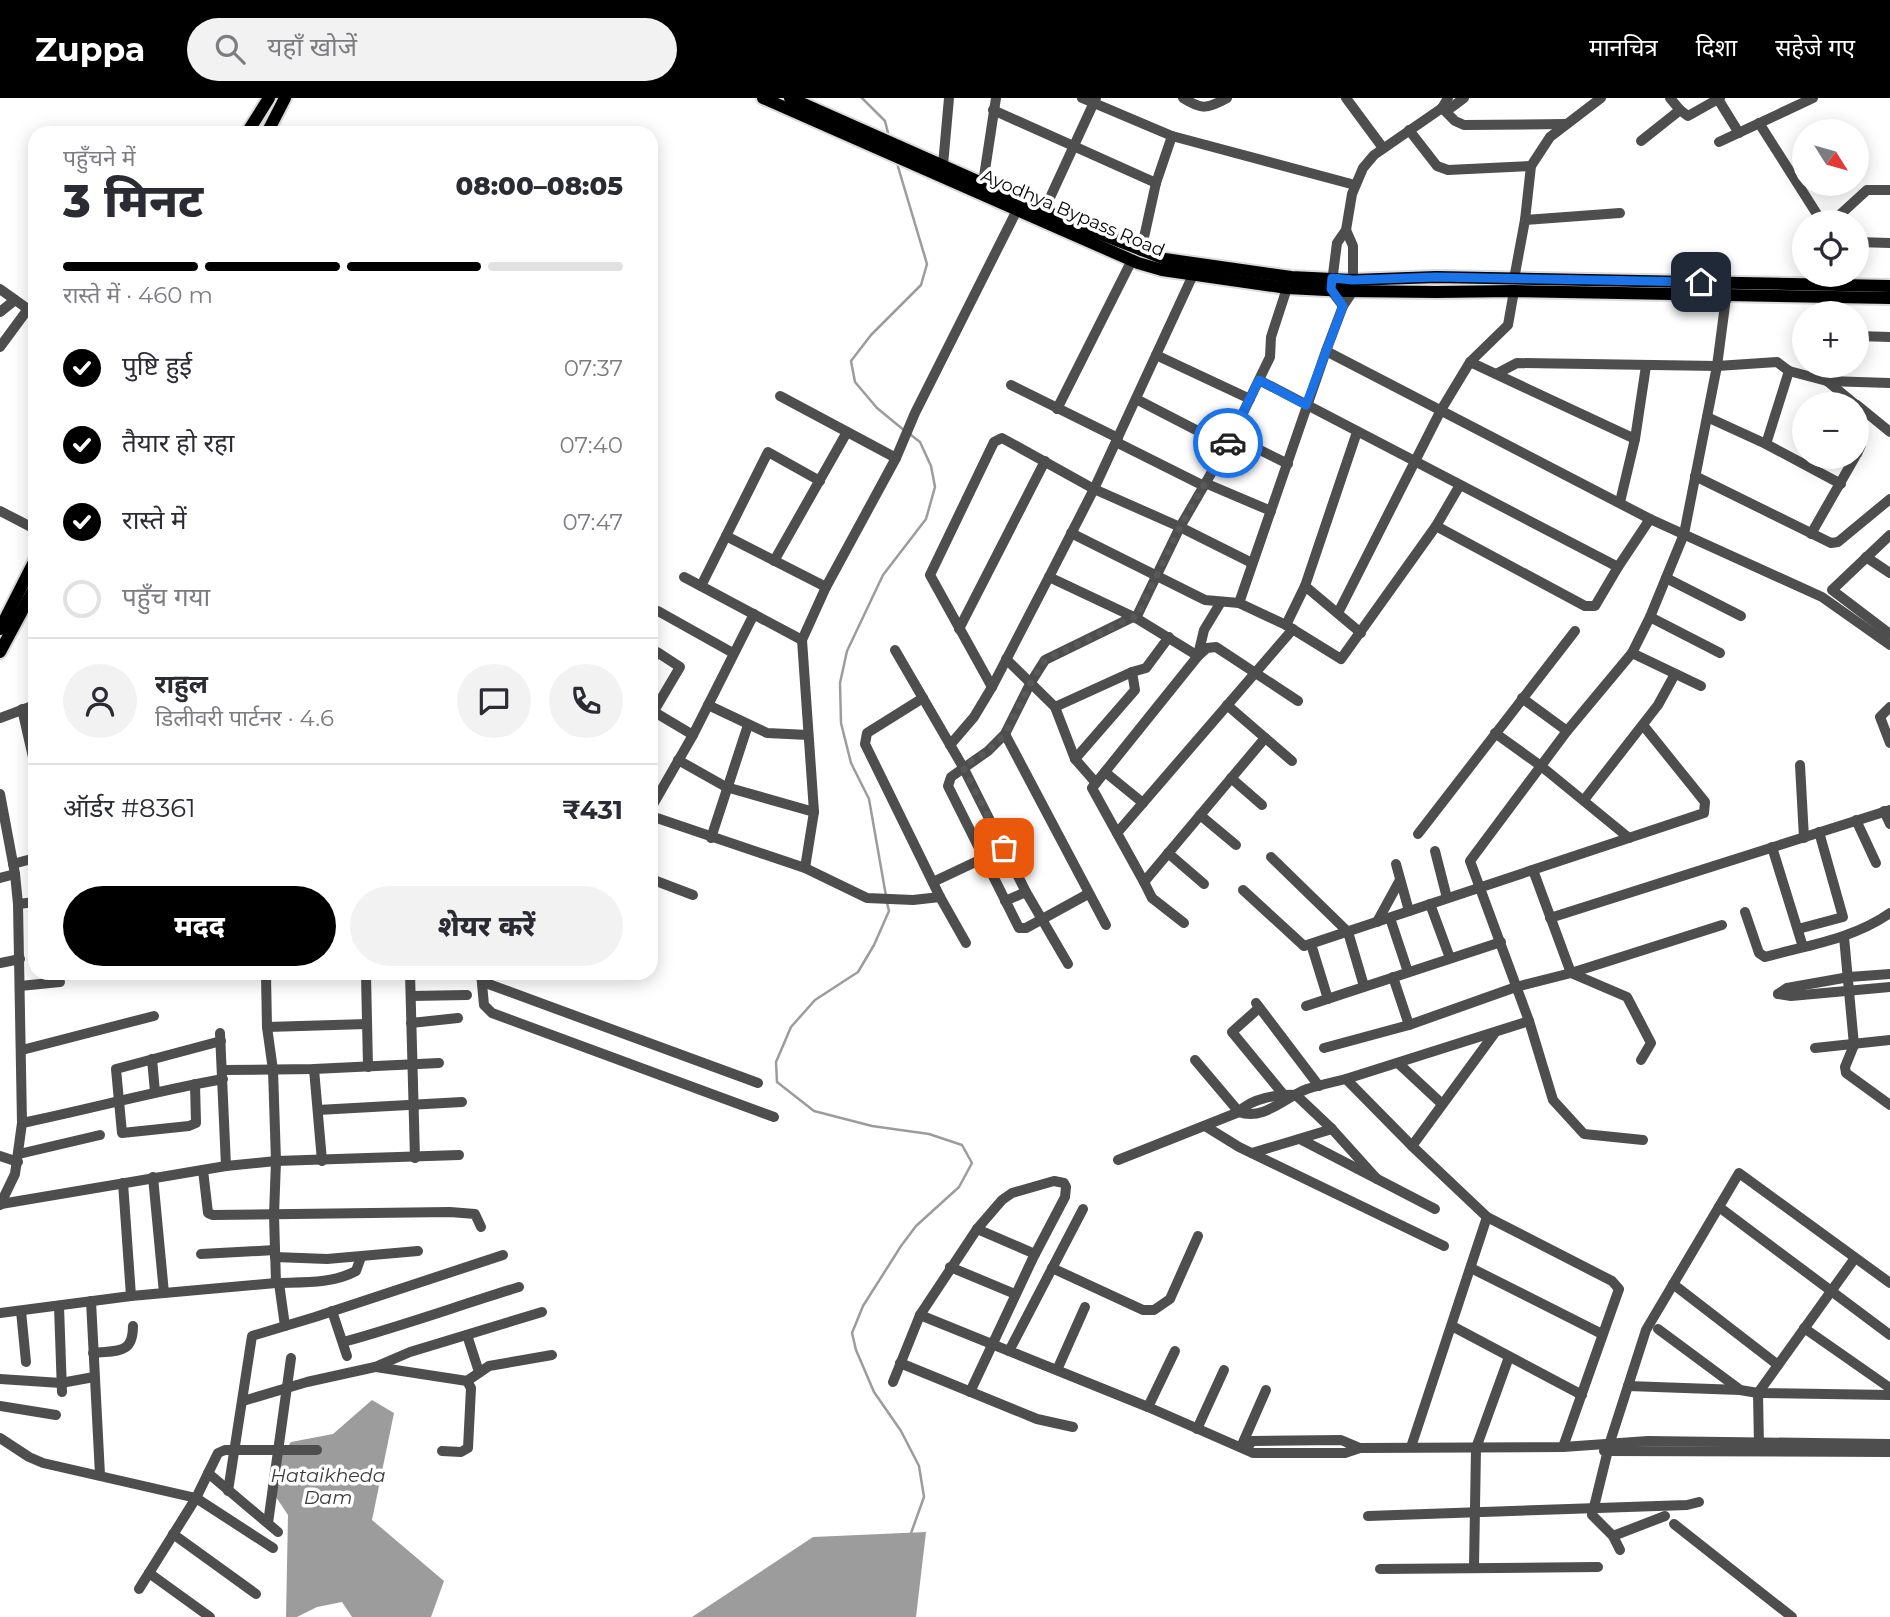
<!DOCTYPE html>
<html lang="hi">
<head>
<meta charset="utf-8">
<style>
	body { margin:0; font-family:Montserrat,"Noto Sans Devanagari",sans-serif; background:#f2f2f3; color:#2b2b33; height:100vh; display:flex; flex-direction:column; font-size:26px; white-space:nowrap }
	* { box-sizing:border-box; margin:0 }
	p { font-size:23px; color:#7c7c81 }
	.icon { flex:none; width:38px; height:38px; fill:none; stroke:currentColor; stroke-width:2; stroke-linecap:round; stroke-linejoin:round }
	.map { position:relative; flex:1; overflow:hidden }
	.details { position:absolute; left:28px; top:28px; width:630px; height:854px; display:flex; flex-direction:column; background:#fff; border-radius:21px; box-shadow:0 4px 18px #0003 }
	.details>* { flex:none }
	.needle { width:46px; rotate:127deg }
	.controls { position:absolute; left:1792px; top:21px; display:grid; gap:14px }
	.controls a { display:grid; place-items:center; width:77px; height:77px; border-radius:50%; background:#fff; box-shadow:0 4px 18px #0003; font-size:35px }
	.pin { position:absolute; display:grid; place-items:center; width:60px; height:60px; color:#fff; margin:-30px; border-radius:14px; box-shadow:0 4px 10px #0006 }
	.courier { position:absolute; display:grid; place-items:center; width:70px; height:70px; margin:-35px; border:5px solid #1a73e8; border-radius:50%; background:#fff; color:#222; box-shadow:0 2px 9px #0007 }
	.head em { font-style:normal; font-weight:800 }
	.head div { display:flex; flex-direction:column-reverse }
	.head { display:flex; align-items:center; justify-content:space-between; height:119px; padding:0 35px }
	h1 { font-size:46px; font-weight:800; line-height:52px }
	.bar { display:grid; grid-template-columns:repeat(4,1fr); gap:10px 7px; align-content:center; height:84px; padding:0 35px }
	.bar i { height:9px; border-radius:5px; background:#e1e1e2 }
	.bar .active { background:#000 }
	.bar p { grid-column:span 4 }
	.line { display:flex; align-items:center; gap:18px; padding:0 35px; border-top:2px solid #e1e1e2 }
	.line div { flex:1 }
	.round { display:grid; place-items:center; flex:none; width:74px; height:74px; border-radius:37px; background:#f2f2f3 }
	ol { padding:0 35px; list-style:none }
	li { display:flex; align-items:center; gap:21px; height:77px }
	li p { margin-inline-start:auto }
	li .icon { padding:7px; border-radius:50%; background:#000; color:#fff; stroke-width:4 }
	li:last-child { color:#7c7c81 }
	li i { width:38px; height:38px; border:4px solid #e1e1e2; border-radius:50% }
	.action { display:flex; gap:14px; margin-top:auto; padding:14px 35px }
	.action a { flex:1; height:80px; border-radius:42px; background:#000; color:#fff; font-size:28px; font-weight:800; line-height:80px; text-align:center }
	.action a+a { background:#f2f2f3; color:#2b2b33 }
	header { display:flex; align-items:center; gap:42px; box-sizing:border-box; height:98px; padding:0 35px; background:#000; color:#fff }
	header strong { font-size:33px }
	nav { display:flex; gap:38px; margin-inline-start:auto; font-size:24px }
	.search { width:490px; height:63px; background:#f2f2f3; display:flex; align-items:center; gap:18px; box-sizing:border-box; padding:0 24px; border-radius:38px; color:#7c7c81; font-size:26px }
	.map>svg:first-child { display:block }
</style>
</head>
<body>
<header>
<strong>Zuppa</strong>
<div class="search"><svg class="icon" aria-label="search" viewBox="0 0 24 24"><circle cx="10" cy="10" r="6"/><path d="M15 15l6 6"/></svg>यहाँ खोजें</div>
<nav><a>मानचित्र</a><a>दिशा</a><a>सहेजे गए</a></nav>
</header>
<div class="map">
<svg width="1890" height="1519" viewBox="0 0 1890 1519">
	<rect width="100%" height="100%" fill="#fff"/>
	<g fill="#9c9c9c">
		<path d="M372 1302 394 1315 372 1422 444 1483 431 1519H352L342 1504 317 1509 297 1519H286L288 1417 268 1387 270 1373 291 1344 333 1336Z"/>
		<path d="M926 1434 916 1519H692L813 1439Z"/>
	</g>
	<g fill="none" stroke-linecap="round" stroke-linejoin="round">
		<g stroke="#9c9c9c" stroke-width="2.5">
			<path d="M862 0 885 23 889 39"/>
			<path d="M896 62 927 166 921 187 871 237 851 263 855 284 877 310 905 333"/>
			<path d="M886 798 869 701 851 665 841 625 840 585 847 553 883 477 926 421 935 389 931 368 920 344 911 337"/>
			<path d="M887 805 889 813 874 847 858 874 815 902 791 929 776 964 777 984 814 1013 872 1028 929 1036 962 1047 972 1065 959 1089 916 1128 901 1148 863 1208 852 1235 856 1252 874 1294 901 1333 919 1368 924 1399 910 1438"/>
		</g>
		<g stroke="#dbdbdb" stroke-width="16">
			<g id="major">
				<path d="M763 0 1040 122 1138 165 1162 172 1287 190 1346 193 1436 194 1514 193 1890 200"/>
				<path d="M790 0 1070 124 1165 161 1291 179 1353 182 1436 179 1890 188"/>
				<path d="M247 35 269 0"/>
				<path d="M267 35 285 0"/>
				<path d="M0 531 35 462"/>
				<path d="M0 554 35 489"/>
			</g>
		</g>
		<g stroke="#4e4e4e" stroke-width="10">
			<path d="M1082 0 1172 38 1355 87"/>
			<path d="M1183 0C1202 12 1207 11 1227 0"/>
			<path d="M1346 0 1383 50"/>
			<path d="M1718 1 1739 35"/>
			<path d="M1442 10 1455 23 1464 27 1566 26"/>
			<path d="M1442 10 1452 9 1464 0"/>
			<path d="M993 12 1156 85"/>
			<path d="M1680 12 1688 18 1720 0"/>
			<path d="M1759 25 1822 124"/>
			<path d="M1409 32 1437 68 1448 72 1531 68"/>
			<path d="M1641 43 1680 12 1670 0"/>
			<path d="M1719 44 1813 0"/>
			<path d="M943 67 949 0"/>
			<path d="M983 85 996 0"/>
			<path d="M1042 117 1096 0"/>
			<path d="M1525 122 1620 115"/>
			<path d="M1832 124 1867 92H1890"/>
			<path d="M1346 132 1353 148V193L1343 208 1326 253 1239 505 1286 527 1341 561 1436 428 1460 387"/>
			<path d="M1857 144 1890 145"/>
			<path d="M1141 153 1156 85 1172 38"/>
			<path d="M1514 181 1525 122 1531 68 1550 39 1601 0"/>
			<path d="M0 191 35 216"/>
			<path d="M1343 208 1331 192 1337 145 1346 132 1352 96 1363 70 1374 57 1442 10 1448 0"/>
			<path d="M0 214 15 202"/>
			<path d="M1857 238 1890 239"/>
			<path d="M0 249 28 211"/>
			<path d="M1326 253 1650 421 1822 499 1890 547"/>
			<path d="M1156 257 1250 301"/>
			<path d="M1470 264 1635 341"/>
			<path d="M1789 273 1827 283 1890 285"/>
			<path d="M1498 275 1517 265 1717 268 1777 264 1789 273 1766 346"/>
			<path d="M1259 282 1618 469"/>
			<path d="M1827 283 1855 306"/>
			<path d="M1011 287 1118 340"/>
			<path d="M780 298 896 360"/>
			<path d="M1136 301 1227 348"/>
			<path d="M1857 307 1890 334"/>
			<path d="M1057 311 1132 162"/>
			<path d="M1707 319 1766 346 1841 386"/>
			<path d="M1232 338 1288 366"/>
			<path d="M1116 344 1204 388"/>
			<path d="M1857 356 1861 347"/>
			<path d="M1813 370 1817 359"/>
			<path d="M1695 378 1831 445 1838 444 1890 401"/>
			<path d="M1205 385 1271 413"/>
			<path d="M1620 404 1635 341 1646 268"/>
			<path d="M0 413 35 431"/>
			<path d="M1436 428 1585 508H1595L1618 469 1650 421"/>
			<path d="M1071 435 1205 502 1239 505"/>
			<path d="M1811 436 1855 359"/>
			<path d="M1890 437 1832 492 1890 536"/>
			<path d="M726 438 826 489"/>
			<path d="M1866 459 1890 475"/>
			<path d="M774 463 847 334"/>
			<path d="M684 479 802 542"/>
			<path d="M1049 479 1136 520 1198 558 1092 690 1144 784 1265 640"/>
			<path d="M1666 480 1741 518"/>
			<path d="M701 488 768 354 820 383"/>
			<path d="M1305 488 1361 535"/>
			<path d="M658 513 733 555"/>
			<path d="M1338 515 1441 312 1470 264 1508 227 1514 193"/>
			<path d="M1650 519 1720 555"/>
			<path d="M1136 520 1180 429 1227 348 1270 259 1271 239 1287 190"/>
			<path d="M1286 527 1305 488 1357 334"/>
			<path d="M959 531 1045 363"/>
			<path d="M895 552 963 669 1026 794 1068 866"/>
			<path d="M1632 555 1701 588"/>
			<path d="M1198 557 1204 532 1221 504"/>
			<path d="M1198 558 1207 550 1216 549 1298 603"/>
			<path d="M1006 561 1055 609 1075 661 1096 685"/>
			<path d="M651 564 657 554 680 569 651 618"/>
			<path d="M992 589 930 477 994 344 1002 340 1094 391 1180 429 1252 465"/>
			<path d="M923 600 867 635 865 646 940 799 966 845"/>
			<path d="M1522 600 1567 633"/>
			<path d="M708 607 767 635 808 637"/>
			<path d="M1227 607 1292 663"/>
			<path d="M1055 609 1132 574 1146 570 1169 539"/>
			<path d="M1890 609 1880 619 1890 645"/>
			<path d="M22 611 35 668"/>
			<path d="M651 612 693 637"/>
			<path d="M0 620 35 607"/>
			<path d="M1495 635 1541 668 1629 740"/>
			<path d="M1005 636 1106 827"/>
			<path d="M950 647 974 619 992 589 1049 479 1094 391 1193 177 1194 170"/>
			<path d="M1075 661 1135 592 1132 574"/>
			<path d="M678 662 726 689 814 714"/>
			<path d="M1800 667 1804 740"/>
			<path d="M1105 674 1143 705"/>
			<path d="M1231 680 1262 707"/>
			<path d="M0 696 15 776 18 806 22 1025 15 1076 0 1107"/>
			<path d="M1584 702 1658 607 1675 576"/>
			<path d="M651 710 693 637 754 516"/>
			<path d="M1884 713 1890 726"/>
			<path d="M1200 717 1236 747"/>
			<path d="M651 718 805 770 867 800 913 802 940 799"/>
			<path d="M1856 722 1876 765"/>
			<path d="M1117 735 1293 531"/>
			<path d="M1418 736 1575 533"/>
			<path d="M711 740 748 627"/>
			<path d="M1772 749 1803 849"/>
			<path d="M1435 753 1447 800"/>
			<path d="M1168 755 1204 786"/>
			<path d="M1271 759 1348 834 1364 888"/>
			<path d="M13 766 35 760"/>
			<path d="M1396 766 1409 813"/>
			<path d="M805 770 814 714 802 542 826 489 896 360 915 315 1019 108"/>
			<path d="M1533 772 1571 875 1627 899 1651 945 1641 962"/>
			<path d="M0 780 15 776"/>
			<path d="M651 781 693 797"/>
			<path d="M933 784 1005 750"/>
			<path d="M1144 784 1152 800 1184 825"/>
			<path d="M1243 792 1304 848 1704 715 1705 704 1643 627"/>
			<path d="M1088 796 1026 830H1019L948 688 951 679 988 653 1005 636 1031 584 1045 562 1133 519"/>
			<path d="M1005 803 1026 794"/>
			<path d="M18 806 35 804"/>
			<path d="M1430 806 1450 860"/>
			<path d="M1745 814 1759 855 1765 859C1808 847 1853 841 1890 815"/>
			<path d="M1390 820 1408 874"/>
			<path d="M1550 820 1890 712"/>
			<path d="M1377 824 1400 782"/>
			<path d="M1798 831 1843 819 1819 734"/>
			<path d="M1844 839 1854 947 1845 969 1846 975 1890 1007"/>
			<path d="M1311 846 1328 901"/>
			<path d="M0 865 20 861"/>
			<path d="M410 875 415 1060"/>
			<path d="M481 875 484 907 492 915 774 1019"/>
			<path d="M366 877 368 969"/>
			<path d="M1393 879 1409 927"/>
			<path d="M483 884 758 985"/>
			<path d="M20 888 60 884"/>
			<path d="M1778 896 1787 890 1849 879 1890 876"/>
			<path d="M1778 896 1791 898 1890 889"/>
			<path d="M411 898 467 897"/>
			<path d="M1256 905 1319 988"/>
			<path d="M1306 908 1501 844"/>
			<path d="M1259 910 1232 934 1283 996"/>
			<path d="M1529 923 1346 981 1412 1048 1487 1119 1612 1183 1619 1191 1563 1349"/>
			<path d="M411 925 458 920"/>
			<path d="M267 929 367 926"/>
			<path d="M220 935 226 1068"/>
			<path d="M1324 950 1409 927 1516 889 1571 875 1722 827"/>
			<path d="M1815 950 1890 942"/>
			<path d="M22 952 154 918"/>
			<path d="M152 961 155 994"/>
			<path d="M1195 962 1239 1014C1264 1023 1285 999 1307 991 1320 987 1333 984 1346 981"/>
			<path d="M1398 965 1442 1006"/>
			<path d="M314 971 322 1063"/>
			<path d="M223 972 314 971 439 965"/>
			<path d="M195 986 196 1025 189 1028 122 1035 116 971 221 943"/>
			<path d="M318 1012 462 1004"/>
			<path d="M22 1025C90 1011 155 993 223 981"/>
			<path d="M1205 1028 1239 1049 1444 1148"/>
			<path d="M1300 1041 1435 1111"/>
			<path d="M1643 1042 1584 1036 1553 1002 1529 923 1470 763 1567 633 1632 555 1650 519 1684 436 1717 268 1727 192"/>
			<path d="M1412 1048 1494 936"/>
			<path d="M1252 1055 1332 1031"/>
			<path d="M19 1056 100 1037"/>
			<path d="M0 1058 18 1064"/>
			<path d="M1118 1062 1239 1014C1251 1000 1279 996 1296 997L1332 1031 1377 1081"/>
			<path d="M203 1072 208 1115 213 1117 450 1114 475 1116 481 1129"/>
			<path d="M153 1079 164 1195"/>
			<path d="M123 1085 131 1198"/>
			<path d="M1 1106 226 1068 276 1063 459 1057"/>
			<path d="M1719 1109 1890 1237"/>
			<path d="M977 1131 1035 1156"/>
			<path d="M201 1156 275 1152"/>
			<path d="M275 1159 327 1161 418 1153"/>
			<path d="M950 1169 1015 1196"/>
			<path d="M1052 1170 1143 1212H1154L1170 1201 1198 1138"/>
			<path d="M1471 1170 1602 1236"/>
			<path d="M276 1185C302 1184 332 1186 356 1173L361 1159"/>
			<path d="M279 1185 285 1228"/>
			<path d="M1673 1186 1778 1267"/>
			<path d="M91 1203 100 1377"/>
			<path d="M59 1208 62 1294"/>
			<path d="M21 1213 26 1264"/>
			<path d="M332 1213 347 1258"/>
			<path d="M0 1215 131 1198 276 1185 274 1117 276 1063 273 972 267 929 266 877 409 875"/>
			<path d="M920 1217 977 1131 1002 1102 1012 1095 1054 1083 1064 1085 1066 1089 1065 1099 1033 1160 970 1294"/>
			<path d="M1452 1228 1582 1297"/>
			<path d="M1804 1230 1890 1290"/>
			<path d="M1658 1231 1739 1291"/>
			<path d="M467 1237 479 1274"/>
			<path d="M343 1244C402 1228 460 1207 519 1189"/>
			<path d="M1009 1253 1083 1111"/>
			<path d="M93 1255C117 1252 133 1257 133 1228"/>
			<path d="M900 1265 1037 1321 1073 1329"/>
			<path d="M376 1269 467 1283 471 1290 468 1350 461 1354 442 1353"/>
			<path d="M1057 1272 1085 1209"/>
			<path d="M0 1281 61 1285 94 1279"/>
			<path d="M467 1283 489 1268 552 1257"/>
			<path d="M893 1284 920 1217 1148 1309 1253 1355H1345L1360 1350 1563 1349 1648 1343 1890 1346"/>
			<path d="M1628 1288 1740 1292 1758 1295 1890 1297"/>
			<path d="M243 1303 307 1284 375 1269 410 1254 542 1214"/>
			<path d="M0 1308 56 1317"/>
			<path d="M1148 1309 1175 1253"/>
			<path d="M1197 1331 1224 1272"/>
			<path d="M0 1340 29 1359 43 1365 196 1400 273 1450"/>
			<path d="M1759 1348 1758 1295 1855 1160"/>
			<path d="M1241 1349 1266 1292"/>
			<path d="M1411 1349 1487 1119"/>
			<path d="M1247 1350 1252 1343 1341 1342 1360 1350"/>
			<path d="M1604 1353 1890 1354"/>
			<path d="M208 1375 278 1434"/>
			<path d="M228 1393 252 1238 315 1219 503 1157"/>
			<path d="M1368 1418 1687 1407 1699 1404"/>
			<path d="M268 1425 291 1260"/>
			<path d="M1674 1426 1792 1519"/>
			<path d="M173 1436 256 1496"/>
			<path d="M1613 1438 1665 1418"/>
			<path d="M1620 1452 1613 1438 1592 1417 1610 1344 1646 1232 1739 1075 1890 1185"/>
			<path d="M1474 1469 1476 1350 1509 1259"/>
			<path d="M1380 1471 1598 1469"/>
			<path d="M149 1475 210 1519"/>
			<path d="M139 1491 196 1400 218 1355 225 1352H317"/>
		</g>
		<use href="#major" stroke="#000" stroke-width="12"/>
	</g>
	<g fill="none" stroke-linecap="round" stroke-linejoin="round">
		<path stroke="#595959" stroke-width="7" stroke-dasharray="0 12.6" d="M1004 750 963 669 988 653 1005 636 1031 584 1045 562 1133 519 1136 520 1180 429 1228 345"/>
		<path stroke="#1a73e8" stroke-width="9" d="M1228 345 1259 282 1306 307 1343 208 1331 191 1332 180 1353 182 1436 179 1701 184"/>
	</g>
	<g text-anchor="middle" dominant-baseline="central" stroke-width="7" stroke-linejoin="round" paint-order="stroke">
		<g font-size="18" fill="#000" stroke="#fff">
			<text transform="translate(1073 115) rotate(23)">Ayodhya Bypass Road</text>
		</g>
		<g font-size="19" font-style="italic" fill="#3d3d3d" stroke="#fff">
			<text x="328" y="1377">Hataikheda<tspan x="328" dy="22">Dam</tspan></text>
		</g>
	</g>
</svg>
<div class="controls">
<a><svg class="needle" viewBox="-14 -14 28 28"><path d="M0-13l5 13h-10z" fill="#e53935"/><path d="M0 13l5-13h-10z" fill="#7c7c81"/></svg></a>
<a><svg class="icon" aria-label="locate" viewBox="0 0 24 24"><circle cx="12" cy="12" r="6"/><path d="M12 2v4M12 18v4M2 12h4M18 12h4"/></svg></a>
<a>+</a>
<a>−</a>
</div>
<div class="pin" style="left:1004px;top:750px;background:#ea580c"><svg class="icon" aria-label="bag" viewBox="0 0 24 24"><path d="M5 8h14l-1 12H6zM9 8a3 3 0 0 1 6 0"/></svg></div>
<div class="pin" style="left:1701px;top:184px;background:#1f2937"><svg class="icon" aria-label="home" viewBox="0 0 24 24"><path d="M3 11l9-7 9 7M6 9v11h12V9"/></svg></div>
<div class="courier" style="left:1228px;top:345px"><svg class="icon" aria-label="car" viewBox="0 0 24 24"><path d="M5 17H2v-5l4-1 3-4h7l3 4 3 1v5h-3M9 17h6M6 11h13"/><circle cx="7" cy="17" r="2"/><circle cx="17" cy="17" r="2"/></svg></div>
<section class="details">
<div class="head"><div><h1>3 मिनट</h1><p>पहुँचने में</p></div><em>08:00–08:05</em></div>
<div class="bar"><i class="active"></i><i class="active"></i><i class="active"></i><i></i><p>रास्ते में · 460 m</p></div>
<ol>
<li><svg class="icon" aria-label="check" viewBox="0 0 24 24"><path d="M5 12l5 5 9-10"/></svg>पुष्टि हुई<p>07:37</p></li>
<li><svg class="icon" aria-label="check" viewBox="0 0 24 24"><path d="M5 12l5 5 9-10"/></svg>तैयार हो रहा<p>07:40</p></li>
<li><svg class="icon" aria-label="check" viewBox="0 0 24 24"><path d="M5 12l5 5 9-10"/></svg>रास्ते में<p>07:47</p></li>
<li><i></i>पहुँच गया</li>
</ol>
<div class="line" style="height:126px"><a class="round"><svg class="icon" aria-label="person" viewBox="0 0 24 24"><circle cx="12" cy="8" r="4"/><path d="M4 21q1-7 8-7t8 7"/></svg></a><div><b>राहुल</b><p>डिलीवरी पार्टनर · 4.6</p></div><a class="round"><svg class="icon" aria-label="chat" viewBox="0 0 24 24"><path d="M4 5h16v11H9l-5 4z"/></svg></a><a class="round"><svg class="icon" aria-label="phone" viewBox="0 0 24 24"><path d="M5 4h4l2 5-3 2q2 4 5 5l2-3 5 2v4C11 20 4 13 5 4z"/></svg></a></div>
<div class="line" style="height:91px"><div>ऑर्डर #8361</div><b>₹431</b></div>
<div class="action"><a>मदद</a><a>शेयर करें</a></div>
</section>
</div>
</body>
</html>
